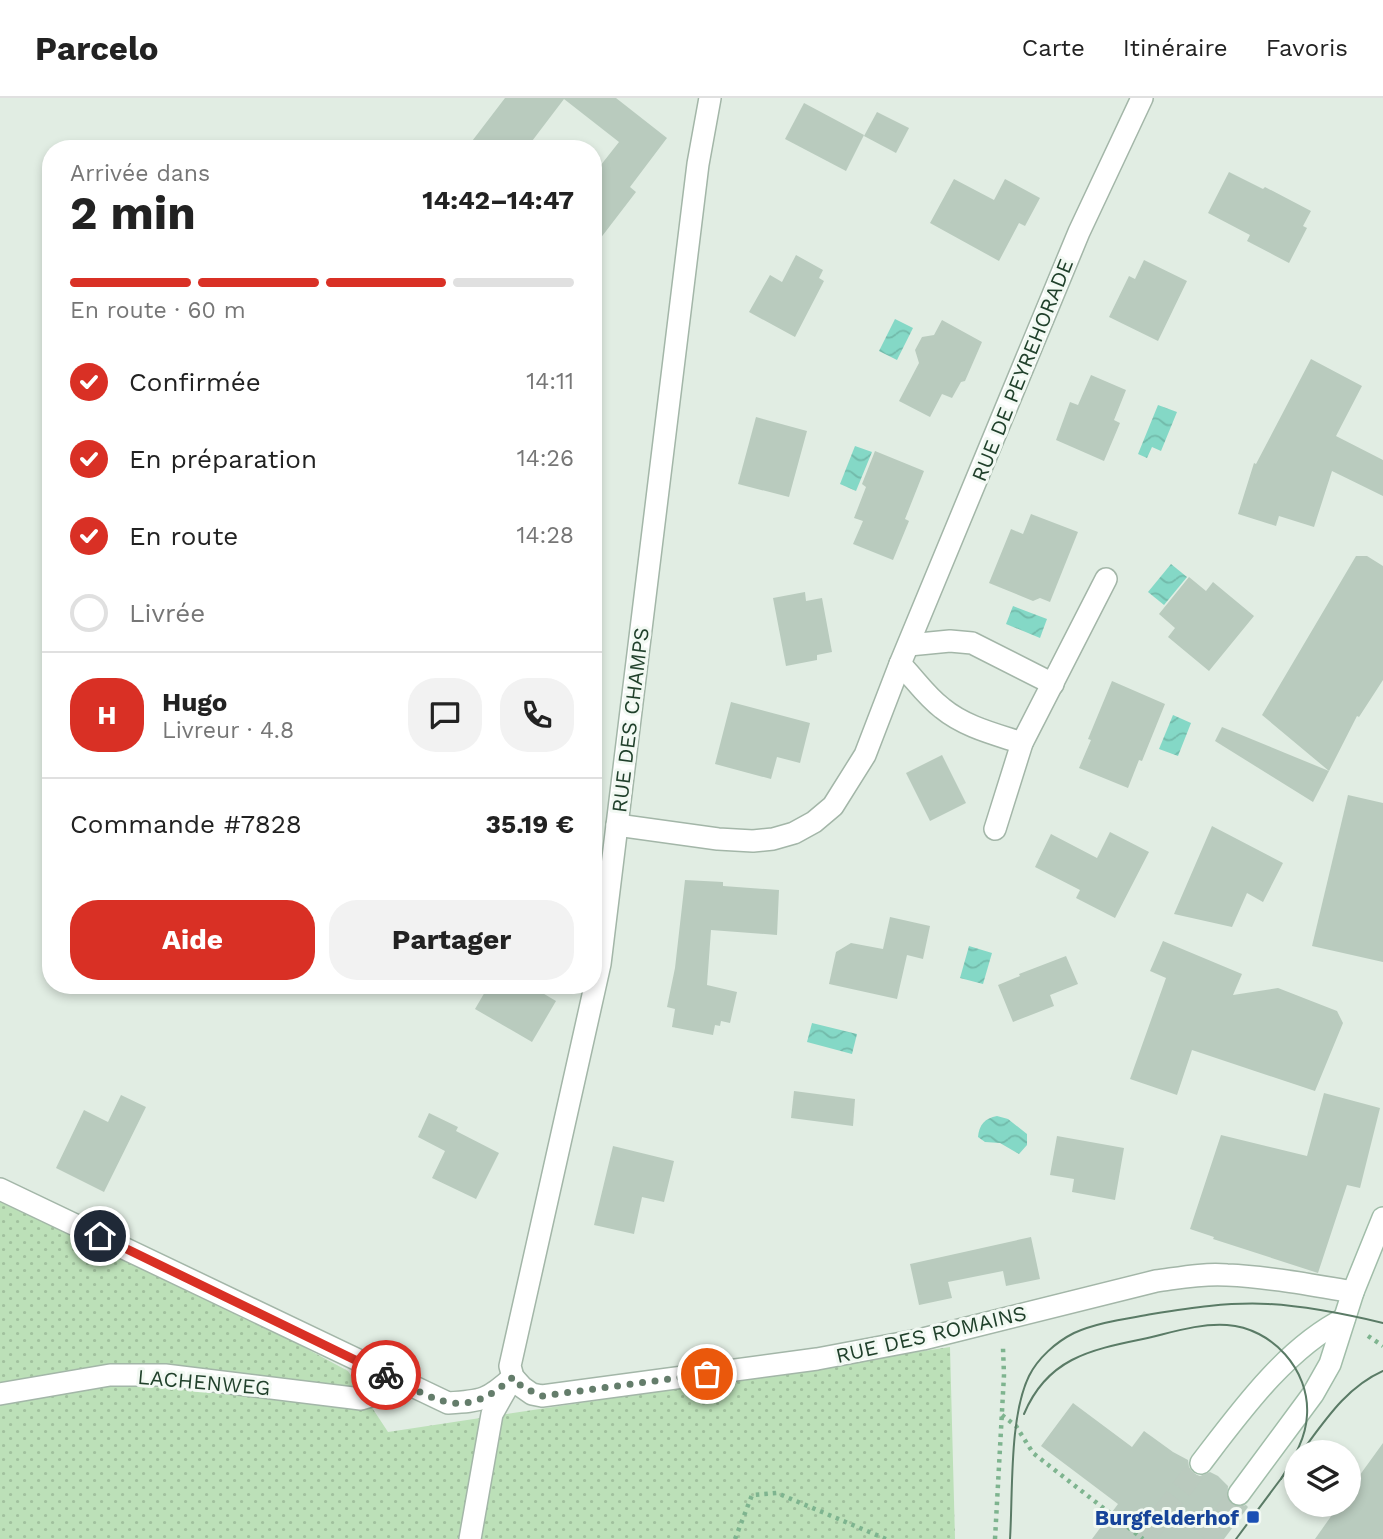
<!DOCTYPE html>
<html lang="fr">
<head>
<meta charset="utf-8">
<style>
	body { margin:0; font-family:"Work Sans",sans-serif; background:#f2f2f2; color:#222; height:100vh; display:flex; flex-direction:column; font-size:26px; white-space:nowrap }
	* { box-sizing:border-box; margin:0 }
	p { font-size:23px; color:#767676 }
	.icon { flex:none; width:38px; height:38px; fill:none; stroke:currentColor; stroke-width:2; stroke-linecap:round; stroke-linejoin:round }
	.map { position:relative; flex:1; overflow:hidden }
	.details { position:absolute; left:42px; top:42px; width:560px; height:854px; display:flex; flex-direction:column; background:#fff; border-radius:28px; box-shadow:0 4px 10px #0003 }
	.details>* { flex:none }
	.controls { position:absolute; left:1284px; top:1342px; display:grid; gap:14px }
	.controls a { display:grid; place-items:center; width:77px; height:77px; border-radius:50%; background:#fff; box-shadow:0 4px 10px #0003; font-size:35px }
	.pin { position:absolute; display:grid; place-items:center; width:60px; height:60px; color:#fff; margin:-30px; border:4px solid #fff; border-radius:50%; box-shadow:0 2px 7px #0007 }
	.courier { position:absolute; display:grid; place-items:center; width:70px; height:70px; margin:-35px; border:5px solid #d93025; border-radius:50%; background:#fff; color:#222; box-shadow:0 2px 9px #0007 }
	.overview em { font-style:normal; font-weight:700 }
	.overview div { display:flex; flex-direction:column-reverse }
	.overview { display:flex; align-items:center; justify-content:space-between; height:119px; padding:0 28px }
	h1 { font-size:46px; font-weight:700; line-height:52px }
	.bar { display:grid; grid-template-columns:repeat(4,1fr); gap:10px 7px; align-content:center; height:84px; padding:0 28px }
	.bar i { height:9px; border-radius:5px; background:#e0e0e0 }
	.bar .selected { background:#d93025 }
	.bar p { grid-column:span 4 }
	.line { display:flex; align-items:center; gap:18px; padding:0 28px; border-top:2px solid #e0e0e0 }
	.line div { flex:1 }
	.round { display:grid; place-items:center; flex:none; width:74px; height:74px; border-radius:28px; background:#f2f2f2 }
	ol { padding:0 28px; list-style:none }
	li { display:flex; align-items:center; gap:21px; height:77px }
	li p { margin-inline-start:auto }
	li .icon { padding:7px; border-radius:50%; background:#d93025; color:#fff; stroke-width:4 }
	li:last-child { color:#767676 }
	li i { width:38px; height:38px; border:4px solid #e0e0e0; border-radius:50% }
	.cta { display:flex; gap:14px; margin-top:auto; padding:14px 28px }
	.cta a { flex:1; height:80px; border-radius:28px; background:#d93025; color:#fff; font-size:28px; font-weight:700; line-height:80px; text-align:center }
	.cta a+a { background:#f2f2f2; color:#222 }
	header { display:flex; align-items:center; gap:42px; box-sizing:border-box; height:98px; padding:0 35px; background:#fff; border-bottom:2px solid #e0e0e0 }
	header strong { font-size:33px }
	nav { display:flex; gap:38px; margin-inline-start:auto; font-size:24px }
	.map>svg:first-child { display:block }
</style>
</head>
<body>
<header>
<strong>Parcelo</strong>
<nav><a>Carte</a><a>Itinéraire</a><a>Favoris</a></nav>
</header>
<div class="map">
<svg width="1383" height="1441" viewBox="0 0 1383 1441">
	<defs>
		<pattern id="grass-dots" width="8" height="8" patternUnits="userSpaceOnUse" patternTransform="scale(1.75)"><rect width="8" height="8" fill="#bce0b8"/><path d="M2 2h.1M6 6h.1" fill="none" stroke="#a1c19e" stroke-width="1.8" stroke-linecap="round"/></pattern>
		<pattern id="water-waves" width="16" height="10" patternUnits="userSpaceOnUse" patternTransform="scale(1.75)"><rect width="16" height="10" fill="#84d8c6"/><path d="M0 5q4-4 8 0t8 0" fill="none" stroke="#72baaa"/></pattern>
	</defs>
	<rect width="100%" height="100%" fill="#e1ede3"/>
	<path fill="url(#grass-dots)" d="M0 1085 348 1273 388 1334 950 1249 955 1441H0Z"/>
	<g fill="url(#water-waves)">
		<path d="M895 221 913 230 897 262 879 253Z"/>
		<path d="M1158 307 1177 314 1161 353 1152 349 1147 360 1138 356Z"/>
		<path d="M855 348 872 354 856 393 840 386Z"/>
		<path d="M1171 466 1187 479 1164 507 1148 494Z"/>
		<path d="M1013 508 1047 521 1040 540 1006 526Z"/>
		<path d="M1173 617 1191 625 1178 658 1159 651Z"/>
		<path d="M969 848 992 855 983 886 960 880Z"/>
		<path d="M812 925 857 936 852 956 807 944Z"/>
		<path d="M997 1018 1008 1021 1027 1036V1047L1019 1056 1000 1045 985 1044 978 1039C979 1027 985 1020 997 1018Z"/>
	</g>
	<g fill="#b9cbbe">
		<path d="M505 0H616L667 40 630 89 636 94 593 150V77L619 44 564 1 526 51H466Z"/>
		<path d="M804 5 864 37 846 73 785 41Z"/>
		<path d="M877 14 909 30 896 55 864 38Z"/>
		<path d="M1229 74 1263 91 1265 89 1311 113 1303 128 1307 130 1289 165 1247 143 1250 137 1208 115Z"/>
		<path d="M954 81 994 102 1005 81 1040 100 1025 128 1019 125 999 163 930 125Z"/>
		<path d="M796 157 823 172 819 180 824 183 795 239 749 214 770 177 782 184Z"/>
		<path d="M1144 162 1187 183 1158 243 1109 219 1129 178 1135 181Z"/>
		<path d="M942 222 982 244 965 283 961 284 952 300 942 296 930 319 899 303 919 265 915 252 922 239 934 237Z"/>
		<path d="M1311 261 1362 288 1336 338 1383 362V398L1332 373 1314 429 1279 418 1276 428 1238 416 1254 365 1256 366Z"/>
		<path d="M1091 277 1126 292 1114 322 1120 325 1104 363 1056 342 1070 304 1078 307Z"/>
		<path d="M756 319 807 333 789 399 738 386Z"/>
		<path d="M875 353 924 373 905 421 909 423 893 462 853 446 863 423 854 420 866 389 862 386Z"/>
		<path d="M1031 416 1078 434 1050 504 1040 500 1033 503 989 485 1011 431 1023 436Z"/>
		<path d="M1356 458H1367L1383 468V582L1359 619 1357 618 1329 673 1262 617Z"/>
		<path d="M1189 479 1206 493 1213 484 1254 518 1209 573 1168 539 1175 530 1159 516Z"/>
		<path d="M805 494 806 503 822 500 832 554 817 557V562L786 568 773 500Z"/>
		<path d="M1112 583 1165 606 1142 663 1139 662 1128 690 1079 670 1091 642 1088 641Z"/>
		<path d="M731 604 810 625 800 665 777 659 771 681 715 666Z"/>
		<path d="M1222 629 1329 673 1313 704 1215 643Z"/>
		<path d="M942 657 966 705 930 723 906 675Z"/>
		<path d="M1348 697 1383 705V864L1312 848Z"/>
		<path d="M1212 728 1283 765 1263 804 1247 795 1232 829 1174 816Z"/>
		<path d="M1110 734 1149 754 1115 820 1076 800 1080 792 1035 769 1051 736 1097 760Z"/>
		<path d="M685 782 723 784V788L779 792 777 837 711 832 707 887 737 894 730 925 721 923 720 928 715 927 713 937 672 929 675 911 667 909 675 870Z"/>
		<path d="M890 819 930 828 923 861 907 857 897 901 829 886 836 854 851 845 883 851Z"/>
		<path d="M1163 843 1242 876 1233 897 1278 890 1337 913 1343 925 1315 993 1192 952 1177 997 1130 981 1166 880 1150 873Z"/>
		<path d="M1066 858 1078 886 1050 897 1054 908 1013 924 998 887 1020 878 1019 876Z"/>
		<path d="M489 887H529L556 903 532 944 475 911Z"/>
		<path d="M794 993 855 1001 853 1028 791 1020Z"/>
		<path d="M1324 995 1380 1010 1360 1090 1347 1087 1318 1175 1213 1141 1214 1139 1190 1131 1221 1037 1307 1058Z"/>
		<path d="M121 997 146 1009 104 1094 56 1070 84 1012 108 1024Z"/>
		<path d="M429 1015 458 1029 456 1033 499 1055 476 1101 432 1080 445 1053 418 1039Z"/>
		<path d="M1057 1038 1124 1050 1115 1102 1072 1094 1074 1081 1050 1077Z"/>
		<path d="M613 1048 674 1063 664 1104 642 1099 634 1136 594 1127Z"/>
		<path d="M1031 1139 1040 1181 1006 1188 1003 1173 948 1184 952 1200 919 1207 910 1166Z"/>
		<path d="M1073 1305 1132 1349 1144 1333 1173 1354 1188 1362 1189 1369 1194 1376 1200 1378 1210 1374 1218 1378 1228 1388 1227 1401 1232 1407 1238 1409 1246 1407 1248 1409 1224 1441H1092L1118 1406 1041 1348Z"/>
		<path d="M1383 1345V1441H1315L1339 1407H1349V1392Z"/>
	</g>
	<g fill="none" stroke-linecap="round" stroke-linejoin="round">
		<g stroke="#bacabe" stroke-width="21" stroke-dasharray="21 10" stroke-linecap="butt">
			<path d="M1144 1441 1201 1365"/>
			<path d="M1205 1441 1239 1396"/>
		</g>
		<g stroke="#a3b6a8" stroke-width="24">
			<path id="lane" d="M470 1441 492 1316 513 1279"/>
		</g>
		<g stroke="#a3b6a8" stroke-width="24">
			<g id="street">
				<path d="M710 0 698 66 600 866 510 1268 513 1279 522 1289 532 1296 542 1298 817 1261 923 1241 1156 1183C1179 1180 1203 1175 1227 1177 1270 1179 1311 1187 1353 1194"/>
				<path d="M909 547 950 543 972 545 1053 586"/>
				<path d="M900 566C914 580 926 598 942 610 965 629 995 636 1022 645"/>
				<path d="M617 727 718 741 753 743 773 741 794 735 814 724 833 708 865 657 900 566 1079 134 1142 0"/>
				<path d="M995 731 1022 645 1106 481"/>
				<path d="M0 1091 448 1305C482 1303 488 1302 513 1279"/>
				<path d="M0 1296 110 1277H165L361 1301 407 1287"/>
			</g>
		</g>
		<g stroke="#a1bda9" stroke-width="24">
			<g id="secondary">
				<path d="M1201 1365C1240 1314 1286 1250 1344 1221"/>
				<path d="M1239 1396 1313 1296 1330 1266 1353 1194 1383 1120"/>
			</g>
		</g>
		<g stroke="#7eb48f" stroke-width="4.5" stroke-dasharray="3.5 5" stroke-linecap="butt">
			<path d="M1368 1238 1383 1248"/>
			<path d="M1002 1317 1016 1328 1033 1355 1143 1441"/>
			<path d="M735 1441 752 1397 777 1395 886 1441"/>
			<path d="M995 1441 1004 1277 1003 1250"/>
		</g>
		<use href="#lane" stroke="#fff" stroke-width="21"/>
		<use href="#street" stroke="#fff" stroke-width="21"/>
		<use href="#secondary" stroke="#fff" stroke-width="21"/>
		<g stroke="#5a7b66" stroke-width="2">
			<path d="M1024 1316C1047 1261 1089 1252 1143 1241 1170 1235 1199 1225 1227 1227 1272 1230 1310 1272 1307 1317 1306 1341 1293 1361 1281 1381"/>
			<path d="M1303 1352C1326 1321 1347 1289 1383 1273"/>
			<path d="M1010 1441C1013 1395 1009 1319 1029 1278 1038 1260 1056 1244 1074 1235 1099 1224 1126 1221 1152 1216 1190 1210 1228 1204 1268 1206 1307 1208 1345 1216 1383 1225"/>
			<path d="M1236 1441 1286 1374"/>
		</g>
	</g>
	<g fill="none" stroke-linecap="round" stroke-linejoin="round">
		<path stroke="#647d6b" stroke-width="7" stroke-dasharray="0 12.6" d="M386 1277C439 1303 463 1324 513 1279L522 1289 542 1298 707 1276"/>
		<path stroke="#d93025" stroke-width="9" d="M100 1138 386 1277"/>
	</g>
	<rect fill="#1a4fb4" stroke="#f2f9f3" stroke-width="2.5" x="1246" y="1412" width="14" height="14" rx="3.5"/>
	<g text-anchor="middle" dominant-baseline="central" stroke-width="6" stroke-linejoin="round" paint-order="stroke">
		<g font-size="21" fill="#20402b" stroke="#f2f9f3">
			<text transform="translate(1022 272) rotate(-68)">RUE DE PEYREHORADE</text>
			<text transform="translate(630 622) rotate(-83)">RUE DES CHAMPS</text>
			<text transform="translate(931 1236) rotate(-13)">RUE DES ROMAINS</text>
			<text transform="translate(204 1284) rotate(5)">LACHENWEG</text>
		</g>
		<g font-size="21" font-weight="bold" fill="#164399" stroke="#f2f9f3" text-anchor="end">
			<text x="1239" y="1419">Burgfelderhof</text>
		</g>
	</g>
</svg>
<div class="controls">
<a><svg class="icon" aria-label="layers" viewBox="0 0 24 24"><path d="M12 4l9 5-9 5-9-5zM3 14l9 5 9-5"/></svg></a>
</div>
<div class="pin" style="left:707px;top:1276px;background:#ea580c"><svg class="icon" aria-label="bag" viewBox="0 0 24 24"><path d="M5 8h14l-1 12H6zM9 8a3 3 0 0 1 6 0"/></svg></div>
<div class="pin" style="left:100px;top:1138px;background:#1f2937"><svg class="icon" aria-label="home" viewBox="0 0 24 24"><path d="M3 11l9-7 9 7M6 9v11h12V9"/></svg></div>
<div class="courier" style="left:386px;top:1277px"><svg class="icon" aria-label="bike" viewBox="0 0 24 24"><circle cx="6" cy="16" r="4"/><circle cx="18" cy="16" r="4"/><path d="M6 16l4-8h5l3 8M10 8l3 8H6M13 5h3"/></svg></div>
<section class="details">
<div class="overview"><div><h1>2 min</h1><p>Arrivée dans</p></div><em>14:42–14:47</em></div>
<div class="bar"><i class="selected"></i><i class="selected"></i><i class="selected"></i><i></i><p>En route · 60 m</p></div>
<ol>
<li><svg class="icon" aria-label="check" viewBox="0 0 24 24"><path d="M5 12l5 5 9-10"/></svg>Confirmée<p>14:11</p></li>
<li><svg class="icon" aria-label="check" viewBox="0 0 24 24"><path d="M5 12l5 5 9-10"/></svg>En préparation<p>14:26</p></li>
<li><svg class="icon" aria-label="check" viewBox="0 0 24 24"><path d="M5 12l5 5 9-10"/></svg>En route<p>14:28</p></li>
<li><i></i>Livrée</li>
</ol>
<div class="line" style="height:126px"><b class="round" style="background:#d93025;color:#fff">H</b><div><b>Hugo</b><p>Livreur · 4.8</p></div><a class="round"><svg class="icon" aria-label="chat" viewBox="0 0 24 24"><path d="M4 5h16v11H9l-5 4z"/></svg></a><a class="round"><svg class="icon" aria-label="phone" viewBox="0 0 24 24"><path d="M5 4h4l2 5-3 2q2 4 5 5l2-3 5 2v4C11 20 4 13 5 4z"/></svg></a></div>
<div class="line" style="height:91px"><div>Commande #7828</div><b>35.19 €</b></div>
<div class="cta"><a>Aide</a><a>Partager</a></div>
</section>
</div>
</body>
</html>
